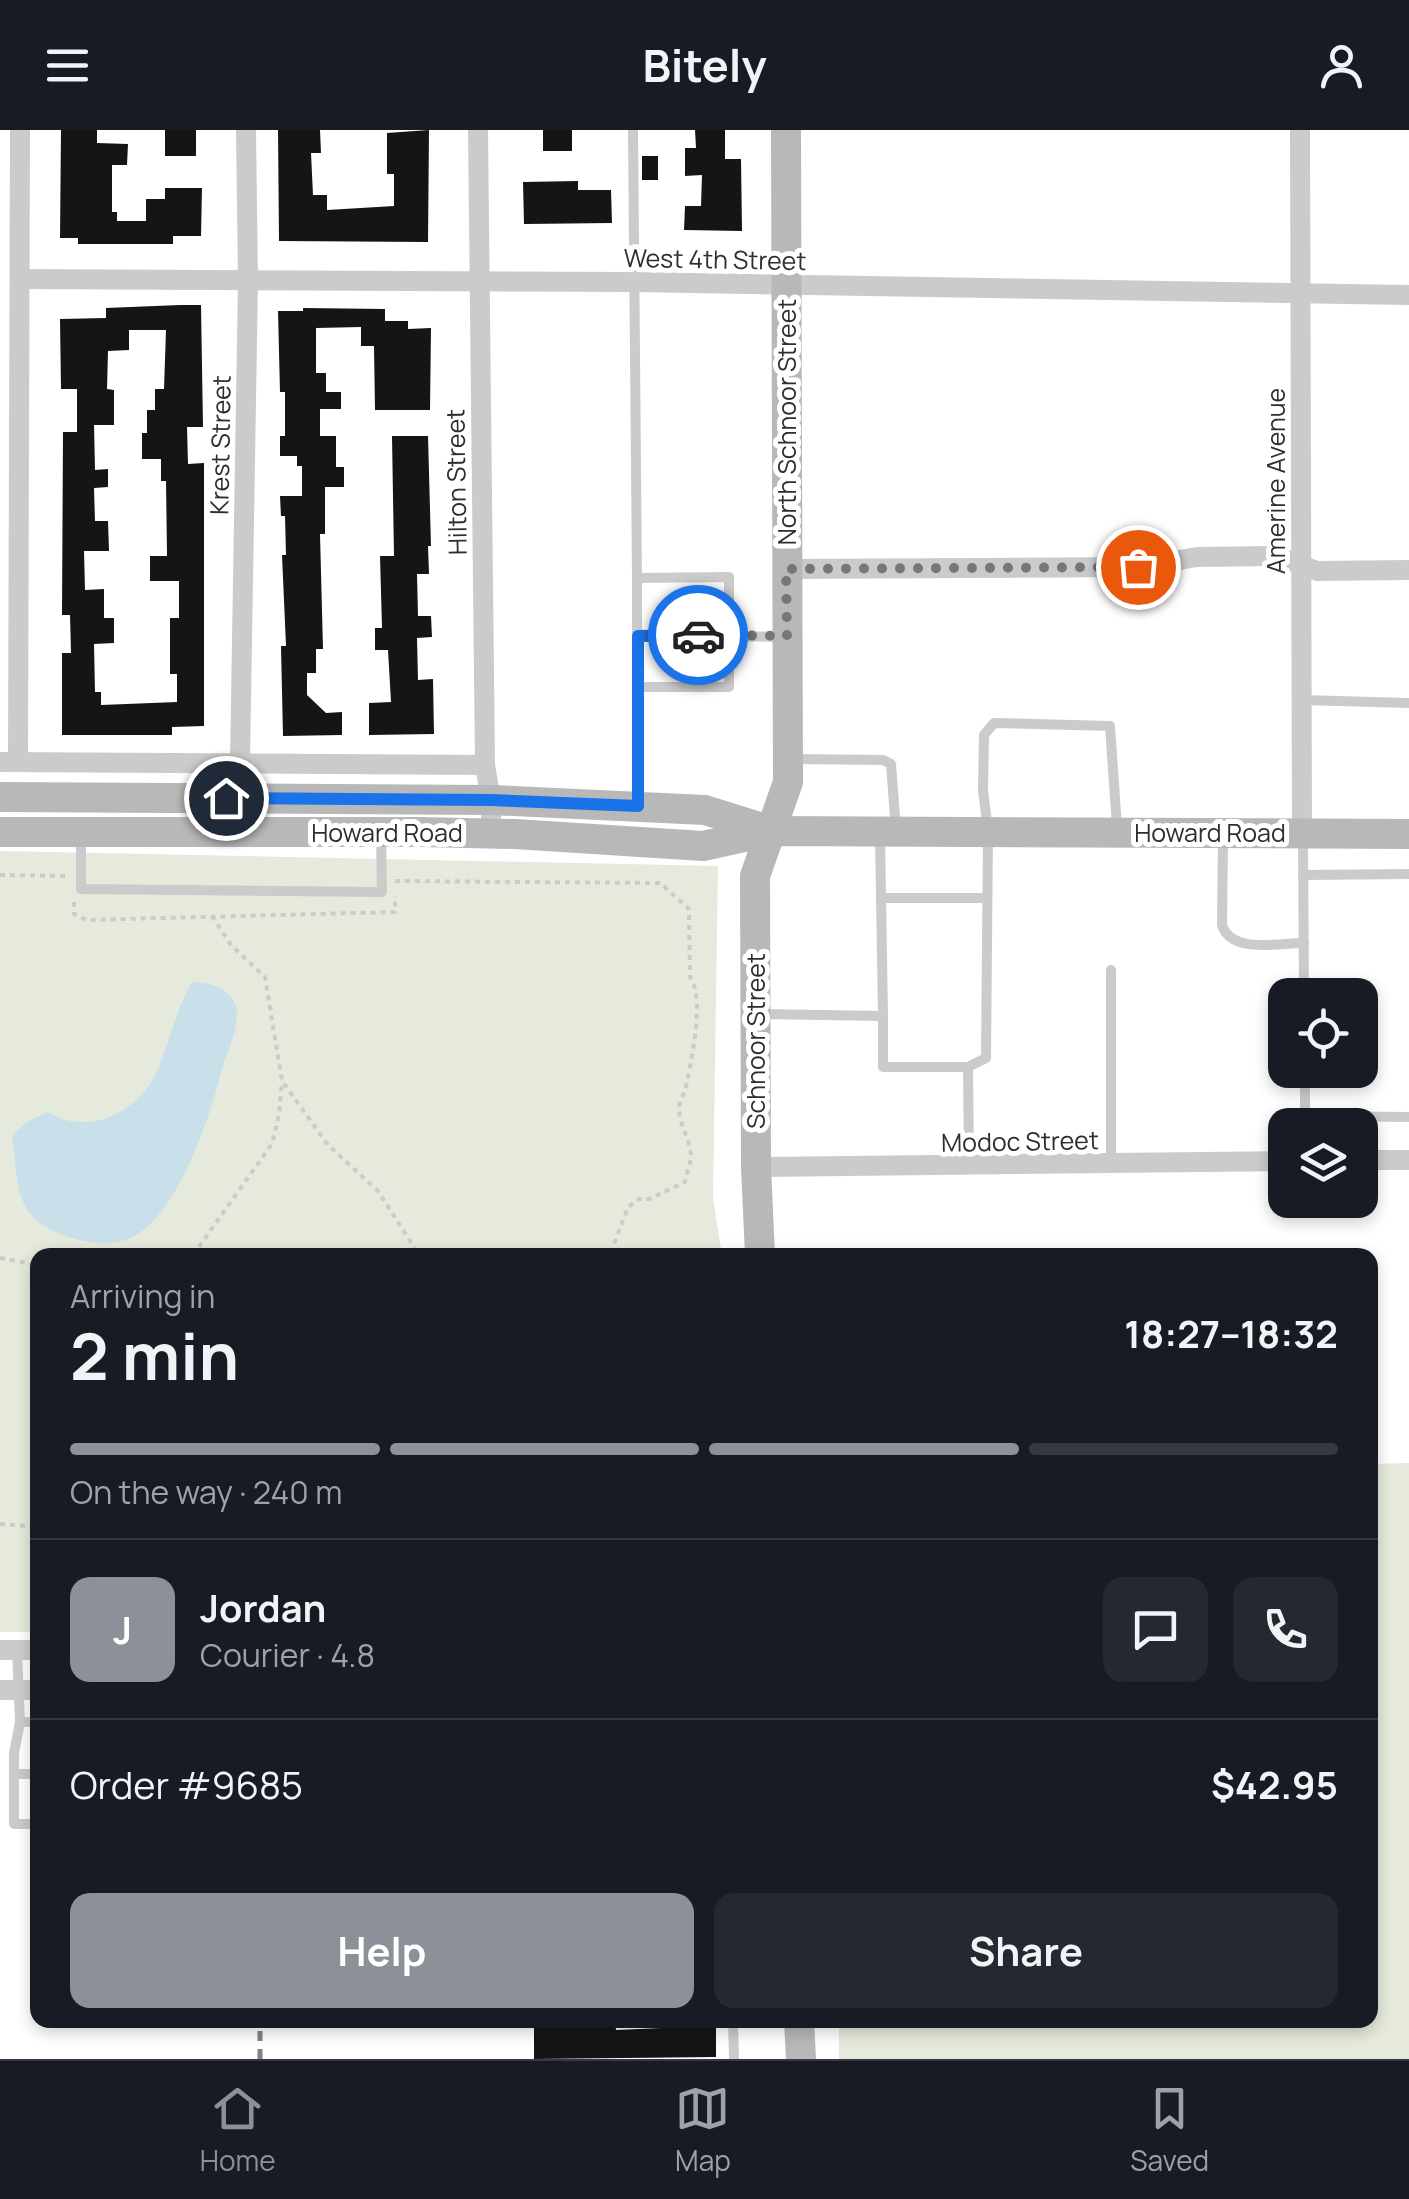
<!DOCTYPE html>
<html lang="en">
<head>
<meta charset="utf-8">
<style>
	body { margin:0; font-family:Manrope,sans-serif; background:#242831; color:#f1f3f6; height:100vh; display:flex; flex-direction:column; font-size:38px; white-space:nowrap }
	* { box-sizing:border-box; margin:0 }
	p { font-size:32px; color:#9ea1a6 }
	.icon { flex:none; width:55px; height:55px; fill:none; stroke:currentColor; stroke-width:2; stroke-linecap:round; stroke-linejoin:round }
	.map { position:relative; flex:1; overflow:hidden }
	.panel { position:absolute; left:30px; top:1118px; width:1348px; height:780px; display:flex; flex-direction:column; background:#171b24; border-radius:20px; box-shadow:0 5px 15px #0003 }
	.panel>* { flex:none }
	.fabs { position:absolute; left:1268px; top:848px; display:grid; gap:20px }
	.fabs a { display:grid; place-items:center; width:110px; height:110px; border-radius:20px; background:#171b24; box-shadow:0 5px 15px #0003; font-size:50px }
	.pin { position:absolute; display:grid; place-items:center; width:85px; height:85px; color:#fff; margin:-42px; border:5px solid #fff; border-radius:50%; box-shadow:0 2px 10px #0007 }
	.courier { position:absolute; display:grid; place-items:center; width:100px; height:100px; margin:-50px; border:8px solid #1a73e8; border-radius:50%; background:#fff; color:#222; box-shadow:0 2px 12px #0007 }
	.head em { font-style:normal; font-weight:700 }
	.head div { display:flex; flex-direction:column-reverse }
	.head { display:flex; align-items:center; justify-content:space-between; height:170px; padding:0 40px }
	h1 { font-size:65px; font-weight:700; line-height:75px }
	.bar { display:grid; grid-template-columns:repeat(4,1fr); gap:15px 10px; align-content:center; height:120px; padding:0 40px }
	.bar i { height:12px; border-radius:8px; background:#363941 }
	.bar .active { background:#8c9099 }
	.bar p { grid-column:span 4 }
	.line { display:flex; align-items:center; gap:25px; padding:0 40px; border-top:2px solid #363941 }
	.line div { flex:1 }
	.round { display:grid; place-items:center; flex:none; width:105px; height:105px; border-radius:20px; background:#242831 }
	.primary-button { display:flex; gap:20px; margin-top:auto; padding:20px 40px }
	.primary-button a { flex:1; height:115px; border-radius:20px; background:#8c9099; color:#fff; font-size:40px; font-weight:700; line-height:115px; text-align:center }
	.primary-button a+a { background:#242831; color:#f1f3f6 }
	header { display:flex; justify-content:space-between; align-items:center; height:130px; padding:0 40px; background:#171b24; font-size:45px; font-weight:700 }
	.menu { display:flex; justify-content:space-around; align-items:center; height:140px; border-top:2px solid #363941; background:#171b24; font-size:28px; color:#9ea1a6 }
	.menu a { display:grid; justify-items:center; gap:5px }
	.menu .active { color:#8c9099 }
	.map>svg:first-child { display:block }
</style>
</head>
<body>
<header><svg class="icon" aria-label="menu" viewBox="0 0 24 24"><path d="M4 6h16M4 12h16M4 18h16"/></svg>Bitely<svg class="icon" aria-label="person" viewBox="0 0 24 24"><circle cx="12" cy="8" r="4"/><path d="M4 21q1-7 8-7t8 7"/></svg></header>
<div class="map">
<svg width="1409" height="1929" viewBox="0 0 1409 1929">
	<rect width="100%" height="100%" fill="#fff"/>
	<g fill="#e5eadc">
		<path d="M0 721 718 736 713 1069 722 1125H38L37 1502H0Z"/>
		<path d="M1409 1333V1929H839V1890H1370V1334Z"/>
	</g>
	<path fill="#c9e0ea" d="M192 852C210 852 236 859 237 883 238 900 226 925 221 942 210 987 175 1095 125 1110 108 1115 88 1113 72 1108 13 1090 19 1059 12 1006L28 991 48 982C82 1004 127 988 150 954 167 927 173 883 192 852Z"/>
	<g fill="#151515" fill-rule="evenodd">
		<path d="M61 0H97V13L128 14 127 35H112V82H117V91H146V69H165V58H202L201 106H173V114H78V108H60Z"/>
		<rect x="165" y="0" width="31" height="26"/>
		<path d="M278 0H320L321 23H311L313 65H327V80L394 76V44H387V3L429 0 428 112 279 111Z"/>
		<rect x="543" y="0" width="29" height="21"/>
		<path d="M695 0H725V29H741L742 101 684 100 685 76H701L702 45 685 46V18H696Z"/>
		<rect x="642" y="26" width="16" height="24"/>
		<path d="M578 51V60H611L612 93 524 94 523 52Z"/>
		<path d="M180 175H201L203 297H187L188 334 204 333V596L172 597V605H62V523H71L70 485H62L63 302H77V259H61L60 189 106 188V178ZM129 200H166L164 259H155V280H147V303H142V329H161V351H166L167 426H150V451H179V488H170V544H177V572L101 575V562H95L94 514 114 513V488H104V459L85 460 84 421H109L108 391H95L94 358 108 357V339L95 340 94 295H114V260L107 259 108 221 129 220Z"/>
		<path d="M303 178 385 179V191H408V199L431 198 430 280H375L374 216H361V197L316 198V243H326V262H341V279H320V306H336V337H344V357H325V404H320L323 519H316V543H307V565L326 583 342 582V605L283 606 281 516H286L282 425H286L285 386H281L280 366H302V336H297V326H280V306H285V262H280L278 181H303Z"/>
		<path d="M392 306H428L431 416H428L429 444H417L418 486H431L432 507 417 508 418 550 433 549 434 604 369 605V573L391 572 388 520H375V498H382L380 426H394Z"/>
		<path d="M534 1890H615L616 1900 662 1898V1890H716V1927L534 1929Z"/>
	</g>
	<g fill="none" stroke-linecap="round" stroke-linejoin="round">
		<g stroke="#cbcbcb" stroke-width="4" stroke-dasharray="5 5" stroke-linecap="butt">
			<path d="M0 745 70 746"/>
			<path d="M395 751 660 753 689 779 690 847C706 869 690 935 685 962 669 985 691 1004 691 1027 690 1035 686 1045 685 1052L649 1069H639L628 1077 610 1125"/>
			<path d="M74 772V784L87 790 395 782V766"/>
			<path d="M212 786 231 815 265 847 282 951 328 1015 378 1061 419 1125"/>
			<path d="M193 1125 272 1014 279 985 282 951"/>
			<path d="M0 1128 38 1135"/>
			<path d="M0 1394 38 1397"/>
		</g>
		<g stroke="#cbcbcb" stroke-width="10">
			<path d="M633 0 637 448"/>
			<path d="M637 507 639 676"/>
			<path d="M637 557H729V447L637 448V507C687 505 736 506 786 507"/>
			<path d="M1301 570 1409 573"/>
			<path d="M791 629 883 630 891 634 896 700"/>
			<path d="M880 707 883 886"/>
			<path d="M81 708V759L382 762 381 706"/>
			<path d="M1303 708 1304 865"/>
			<path d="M1223 709 1222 795C1231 824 1278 813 1304 813"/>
			<path d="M1303 745 1409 744"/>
			<path d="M881 768H987"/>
			<path d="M760 884 883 886V937H968L969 1036"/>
			<path d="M968 937 986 928 988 701 983 660 984 605 994 593 1110 596 1117 697"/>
			<path d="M1305 940V986L1409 987"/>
			<path d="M1111 1034V840"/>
			<path d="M17 1521 20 1592 14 1623V1694H38"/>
			<path d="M20 1592H38"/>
			<path d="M14 1644H38"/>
			<path d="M733 1890 734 1929"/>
		</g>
		<g stroke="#cbcbcb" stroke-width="20">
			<path d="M478 0 485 635 491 670V703"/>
			<path d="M1300 0 1302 702"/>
			<path d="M20 149 633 152 1409 165"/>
			<path d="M786 439 1138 437 1197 427 1277 426 1317 441 1409 440"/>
			<path d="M240 631 248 150 246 0"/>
			<path d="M0 632 485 635"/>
			<path d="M18 632 20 0"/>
			<path d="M1360 1030H1409"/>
			<path d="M756 1037 1285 1031"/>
			<path d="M0 1520H38"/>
			<path d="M0 1560H38"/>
		</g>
		<g stroke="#b8b8b8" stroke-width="30">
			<path d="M0 667 491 670 705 680 769 700"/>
			<path d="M0 702H420L515 704 703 716 772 701 1409 704"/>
			<path d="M760 1125 756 1037 755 746 788 652 786 0"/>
			<path d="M799 1890 801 1929"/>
		</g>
		<path stroke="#838383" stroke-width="5" stroke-dasharray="10 8" stroke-linecap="butt" d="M260 1929V1890"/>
	</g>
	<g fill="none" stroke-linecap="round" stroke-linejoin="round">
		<path stroke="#777" stroke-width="10" stroke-dasharray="0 18" d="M698 505 787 506 786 439 1138 437"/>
		<path stroke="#1a73e8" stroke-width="12" d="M226 668 491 670 638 676V506L698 505"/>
	</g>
	<g text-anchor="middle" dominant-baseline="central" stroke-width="10" stroke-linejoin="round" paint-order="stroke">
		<g font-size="25" fill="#2e2e2e" stroke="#fff">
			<text transform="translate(715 129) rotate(1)">West 4th Street</text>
			<text transform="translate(786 292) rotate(-90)">North Schnoor Street</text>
			<text transform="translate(220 315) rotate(-89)">Krest Street</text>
			<text transform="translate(1275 351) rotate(-90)">Amerine Avenue</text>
			<text transform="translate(456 352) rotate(-91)">Hilton Street</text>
			<text x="387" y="702">Howard Road</text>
			<text x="1210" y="702">Howard Road</text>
			<text transform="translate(755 911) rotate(-90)">Schnoor Street</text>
			<text transform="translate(1020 1011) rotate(-1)">Modoc Street</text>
		</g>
	</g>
</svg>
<div class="fabs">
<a><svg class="icon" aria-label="locate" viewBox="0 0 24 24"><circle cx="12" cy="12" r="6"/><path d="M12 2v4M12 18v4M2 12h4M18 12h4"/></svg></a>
<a><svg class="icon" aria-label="layers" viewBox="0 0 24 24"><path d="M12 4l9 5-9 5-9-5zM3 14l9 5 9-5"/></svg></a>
</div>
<div class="pin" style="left:1138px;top:437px;background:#ea580c"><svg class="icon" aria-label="bag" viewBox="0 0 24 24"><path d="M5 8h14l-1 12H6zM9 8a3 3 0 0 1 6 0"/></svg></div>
<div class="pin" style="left:226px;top:668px;background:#1f2937"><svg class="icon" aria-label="home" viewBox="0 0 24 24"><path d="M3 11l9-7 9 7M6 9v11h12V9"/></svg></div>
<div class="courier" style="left:698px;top:505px"><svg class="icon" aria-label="car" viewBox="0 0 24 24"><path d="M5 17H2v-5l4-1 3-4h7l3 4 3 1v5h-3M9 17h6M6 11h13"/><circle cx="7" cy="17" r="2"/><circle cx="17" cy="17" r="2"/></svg></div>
<section class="panel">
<div class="head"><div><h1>2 min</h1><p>Arriving in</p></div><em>18:27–18:32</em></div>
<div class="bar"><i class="active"></i><i class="active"></i><i class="active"></i><i></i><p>On the way · 240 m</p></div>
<div class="line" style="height:180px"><b class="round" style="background:#8c9099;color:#fff">J</b><div><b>Jordan</b><p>Courier · 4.8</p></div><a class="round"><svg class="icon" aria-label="chat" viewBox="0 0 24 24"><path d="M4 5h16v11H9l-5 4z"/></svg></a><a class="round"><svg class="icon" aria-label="phone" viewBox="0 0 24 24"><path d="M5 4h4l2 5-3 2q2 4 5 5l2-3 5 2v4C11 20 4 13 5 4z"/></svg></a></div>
<div class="line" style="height:130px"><div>Order #9685</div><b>$42.95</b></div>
<div class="primary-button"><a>Help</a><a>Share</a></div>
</section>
</div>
<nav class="menu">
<a class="active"><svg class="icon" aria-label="home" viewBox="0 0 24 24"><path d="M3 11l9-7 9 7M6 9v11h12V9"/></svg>Home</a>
<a><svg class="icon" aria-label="map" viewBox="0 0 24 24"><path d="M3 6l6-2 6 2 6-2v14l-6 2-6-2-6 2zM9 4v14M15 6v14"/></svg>Map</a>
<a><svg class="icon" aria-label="saved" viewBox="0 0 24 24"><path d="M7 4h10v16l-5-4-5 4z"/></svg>Saved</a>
</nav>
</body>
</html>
